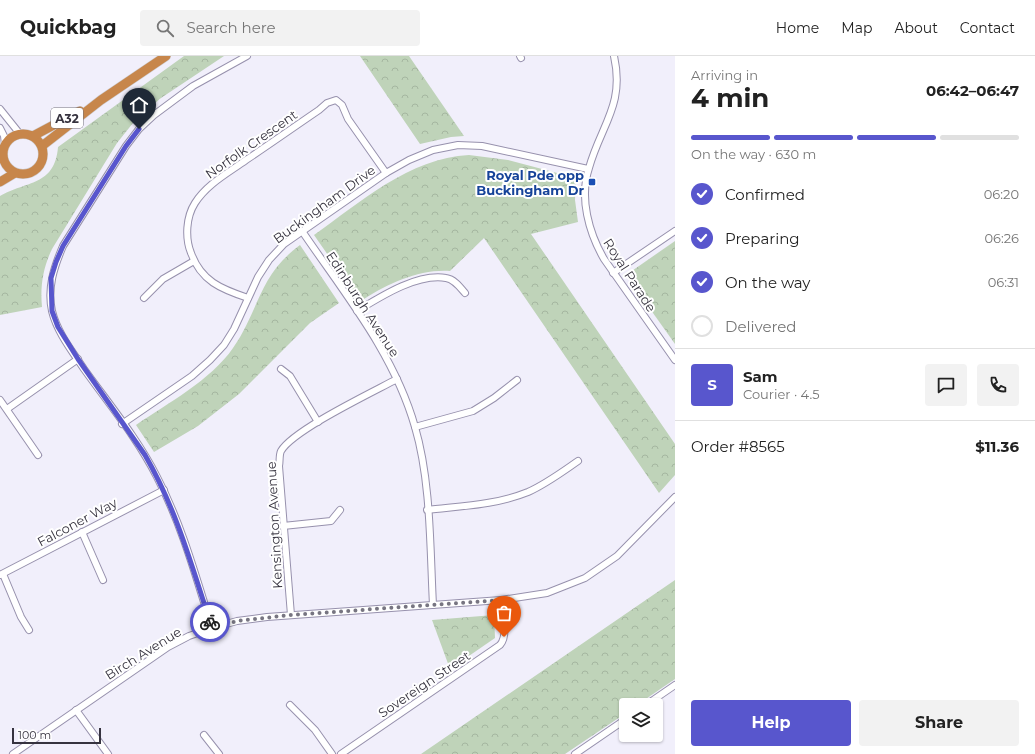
<!DOCTYPE html>
<html lang="en">
<head>
<meta charset="utf-8">
<style>
	body { margin:0; font-family:Montserrat,sans-serif; background:#f2f2f2; color:#222; height:100vh; display:flex; flex-direction:column; font-size:15px; white-space:nowrap }
	* { box-sizing:border-box; margin:0 }
	p { font-size:13px; color:#767676 }
	.icon { flex:none; width:22px; height:22px; fill:none; stroke:currentColor; stroke-width:2; stroke-linecap:round; stroke-linejoin:round }
	.map { position:relative; flex:1; overflow:hidden }
	.sheet { display:flex; flex-direction:column; background:#fff; width:360px }
	.sheet>* { flex:none }
	.fabs { position:absolute; left:619px; top:642px; display:grid; gap:8px }
	.fabs a { display:grid; place-items:center; width:44px; height:44px; border-radius:4px; background:#fff; box-shadow:0 1px 3px #0004; font-size:20px }
	.scale { position:absolute; left:12px; bottom:10px; width:89px; box-sizing:border-box; padding-left:4px; border:2px solid #36333f; border-top:0; font-size:11px; line-height:14px; white-space:nowrap; color:#36333f; -webkit-text-stroke:3px #fff; paint-order:stroke }
	.pin { position:absolute; display:grid; place-items:center; width:34px; height:34px; color:#fff; margin:-41px -17px; border-radius:50% 50% 50% 0; rotate:-45deg; box-shadow:0 0 4px #0007 }
	.pin .icon { rotate:45deg }
	.courier { position:absolute; display:grid; place-items:center; width:40px; height:40px; margin:-20px; border:3px solid #5856cd; border-radius:50%; background:#fff; color:#222; box-shadow:0 1px 5px #0007 }
	.head em { font-style:normal; font-weight:700 }
	.head div { display:flex; flex-direction:column-reverse }
	.head { display:flex; align-items:center; justify-content:space-between; height:68px; padding:0 16px }
	h1 { font-size:26px; font-weight:700; line-height:30px }
	.bar { display:grid; grid-template-columns:repeat(4,1fr); gap:6px 4px; align-content:center; height:48px; padding:0 16px }
	.bar i { height:5px; border-radius:3px; background:#e0e0e0 }
	.bar .current { background:#5856cd }
	.bar p { grid-column:span 4 }
	.line { display:flex; align-items:center; gap:10px; padding:0 16px; border-top:1px solid #e0e0e0 }
	.line div { flex:1 }
	.round { display:grid; place-items:center; flex:none; width:42px; height:42px; border-radius:4px; background:#f2f2f2 }
	ol { padding:0 16px; list-style:none }
	li { display:flex; align-items:center; gap:12px; height:44px }
	li p { margin-inline-start:auto }
	li .icon { padding:4px; border-radius:50%; background:#5856cd; color:#fff; stroke-width:4 }
	li:last-child { color:#767676 }
	li i { width:22px; height:22px; border:2px solid #e0e0e0; border-radius:50% }
	.cta { display:flex; gap:8px; margin-top:auto; padding:8px 16px }
	.cta a { flex:1; height:46px; border-radius:4px; background:#5856cd; color:#fff; font-size:16px; font-weight:700; line-height:46px; text-align:center }
	.cta a+a { background:#f2f2f2; color:#222 }
	header { display:flex; align-items:center; gap:24px; box-sizing:border-box; height:56px; padding:0 20px; background:#fff; border-bottom:1px solid #e0e0e0 }
	header strong { font-size:19px }
	nav { display:flex; gap:22px; margin-inline-start:auto; font-size:14px }
	.search { width:280px; height:36px; background:#f2f2f2; display:flex; align-items:center; gap:10px; box-sizing:border-box; padding:0 14px; border-radius:4px; color:#767676; font-size:15px }
	main { display:flex; flex:1; min-height:0 }
	.map>svg:first-child { display:block }
</style>
</head>
<body>
<header>
<strong>Quickbag</strong>
<div class="search"><svg class="icon" aria-label="search" viewBox="0 0 24 24"><circle cx="10" cy="10" r="6"/><path d="M15 15l6 6"/></svg>Search here</div>
<nav><a>Home</a><a>Map</a><a>About</a><a>Contact</a></nav>
</header>
<main>
<div class="map">
<svg width="675" height="698" viewBox="0 0 675 698">
	<defs>
		<pattern id="park-crowns" width="20" height="18" patternUnits="userSpaceOnUse"><rect width="20" height="18" fill="#bfd3b9"/><path d="M2 6a3 3 0 1 1 6 0M12 15a3 3 0 1 1 6 0" fill="none" stroke="#a5b6a0"/></pattern>
	</defs>
	<rect width="100%" height="100%" fill="#f1effb"/>
	<g fill="url(#park-crowns)">
		<path d="M184 0H224L161 42 137 62 117 87 52 193C43 212 40 230 42 251L0 259V140C26 125 55 130 58 91Z"/>
		<path d="M360 0H409L464 80 451 81 420 88Z"/>
		<path d="M469 99 508 104 576 122 575 144 578 166 531 178 675 388V419L659 437 484 182 450 215C420 213 389 227 364 243L358 242 314 179C361 146 409 102 469 99Z"/>
		<path d="M675 185V288L626 219Z"/>
		<path d="M300 189 339 247 310 267 239 338 198 370 154 396 136 369C168 347 211 324 233 292 260 253 258 220 300 189Z"/>
		<path d="M675 524V623L637 649H626V657L565 698H421Z"/>
		<path d="M494 559 495 582 450 613 432 564Z"/>
	</g>
	<g fill="none" stroke-linecap="round" stroke-linejoin="round">
		<g stroke="#9791ad" stroke-width="8">
			<g id="minor">
				<path d="M520 0 521 2"/>
				<path d="M614 0C625 49 601 69 589 112 579 142 589 177 604 203L675 304"/>
				<path d="M0 53 20 78"/>
				<path d="M0 72 4 80 5 89"/>
				<path d="M302 175C344 237 394 297 415 371 431 425 430 492 433 549"/>
				<path d="M613 217 675 175"/>
				<path d="M144 242 163 223 194 205"/>
				<path d="M248 242C221 233 201 225 191 197 185 182 186 161 195 147 207 128 228 117 246 104 270 88 294 71 319 54L327 47 336 44 342 49 348 63 386 117"/>
				<path d="M357 255C380 241 417 217 446 222 454 223 460 231 465 237"/>
				<path d="M281 313 290 320 318 366"/>
				<path d="M0 344 38 399"/>
				<path d="M7 353 78 303"/>
				<path d="M122 368 192 320 210 304 224 289 234 273 258 221 269 204 284 188 386 117 409 104 433 94 458 89 482 90 588 113"/>
				<path d="M415 371 473 355 494 342 517 324"/>
				<path d="M427 454C460 450 496 449 528 436 546 428 562 416 578 405"/>
				<path d="M283 470 331 465 340 454"/>
				<path d="M82 476 103 524"/>
				<path d="M3 518 21 561 29 574"/>
				<path d="M0 519 164 434"/>
				<path d="M291 559 279 410C280 406 279 399 281 395 293 374 373 336 397 323"/>
				<path d="M212 572C196 521 182 469 157 421 138 383 109 348 84 313 72 295 57 276 52 255 47 232 54 211 63 190L126 90 139 73 154 59 193 30 247 0"/>
				<path d="M290 649 315 674 332 698"/>
				<path d="M646 649 675 629"/>
				<path d="M76 654 108 698"/>
				<path d="M204 679 219 698"/>
				<path d="M13 698 168 591 189 580 212 572 237 565 267 561 501 544 547 537 585 522 617 500 675 441"/>
				<path d="M341 698 500 589C509 579 502 556 501 544"/>
				<path d="M575 698 626 663"/>
			</g>
		</g>
		<g stroke="#cfced1" stroke-width="10">
			<g id="highway">
				<circle cx="23" cy="98" r="20"/>
				<path d="M33 80 80 55"/>
				<path d="M42 90 101 44 166 0"/>
				<path d="M0 126 15 117"/>
			</g>
		</g>
		<use href="#minor" stroke="#fff" stroke-width="6"/>
		<use href="#highway" stroke="#c7864b" stroke-width="9"/>
	</g>
	<g fill="none" stroke-linecap="round" stroke-linejoin="round">
		<path stroke="#777581" stroke-width="4" stroke-dasharray="0 7.2" d="M210 566 212 572 237 565 291 559 501 544 504 581"/>
		<path stroke="#5856cd" stroke-width="5" d="M139 73 126 90 63 190 56 206 51 222 52 255 58 271 78 303 145 399C176 453 191 507 210 566"/>
	</g>
	<rect fill="#1a4fb4" stroke="#fff" stroke-width="1.5" x="588" y="122" width="8" height="8" rx="2"/>
	<g text-anchor="middle" dominant-baseline="central" stroke-width="4" stroke-linejoin="round" paint-order="stroke">
		<rect fill="#fff" stroke="#727079" stroke-width="1" x="51" y="52" width="32" height="20" rx="3"/>
		<g font-size="12" font-weight="bold" fill="#36333f">
			<text x="67" y="62">A32</text>
		</g>
		<g font-size="13" fill="#36333f" stroke="#fff">
			<text transform="translate(251 88) rotate(-35)">Norfolk Crescent</text>
			<text transform="translate(324 148) rotate(-36)">Buckingham Drive</text>
			<text transform="translate(630 219) rotate(57)">Royal Parade</text>
			<text transform="translate(363 248) rotate(57)">Edinburgh Avenue</text>
			<text transform="translate(77 466) rotate(-28)">Falconer Way</text>
			<text transform="translate(274 469) rotate(-93)">Kensington Avenue</text>
			<text transform="translate(143 597) rotate(-32)">Birch Avenue</text>
			<text transform="translate(424 628) rotate(-34)">Sovereign Street</text>
		</g>
		<g font-size="13" font-weight="bold" fill="#164399" stroke="#fff" text-anchor="end">
			<text x="584" y="119">Royal Pde opp<tspan x="584" dy="15">Buckingham Dr</tspan></text>
		</g>
	</g>
</svg>
<div class="fabs">
<a><svg class="icon" aria-label="layers" viewBox="0 0 24 24"><path d="M12 4l9 5-9 5-9-5zM3 14l9 5 9-5"/></svg></a>
</div>
<div class="scale">100 m</div>
<div class="pin" style="left:504px;top:581px;background:#ea580c"><svg class="icon" aria-label="bag" viewBox="0 0 24 24"><path d="M5 8h14l-1 12H6zM9 8a3 3 0 0 1 6 0"/></svg></div>
<div class="pin" style="left:139px;top:73px;background:#1f2937"><svg class="icon" aria-label="home" viewBox="0 0 24 24"><path d="M3 11l9-7 9 7M6 9v11h12V9"/></svg></div>
<div class="courier" style="left:210px;top:566px"><svg class="icon" aria-label="bike" viewBox="0 0 24 24"><circle cx="6" cy="16" r="4"/><circle cx="18" cy="16" r="4"/><path d="M6 16l4-8h5l3 8M10 8l3 8H6M13 5h3"/></svg></div>
</div>
<section class="sheet">
<div class="head"><div><h1>4 min</h1><p>Arriving in</p></div><em>06:42–06:47</em></div>
<div class="bar"><i class="current"></i><i class="current"></i><i class="current"></i><i></i><p>On the way · 630 m</p></div>
<ol>
<li><svg class="icon" aria-label="check" viewBox="0 0 24 24"><path d="M5 12l5 5 9-10"/></svg>Confirmed<p>06:20</p></li>
<li><svg class="icon" aria-label="check" viewBox="0 0 24 24"><path d="M5 12l5 5 9-10"/></svg>Preparing<p>06:26</p></li>
<li><svg class="icon" aria-label="check" viewBox="0 0 24 24"><path d="M5 12l5 5 9-10"/></svg>On the way<p>06:31</p></li>
<li><i></i>Delivered</li>
</ol>
<div class="line" style="height:72px"><b class="round" style="background:#5856cd;color:#fff">S</b><div><b>Sam</b><p>Courier · 4.5</p></div><a class="round"><svg class="icon" aria-label="chat" viewBox="0 0 24 24"><path d="M4 5h16v11H9l-5 4z"/></svg></a><a class="round"><svg class="icon" aria-label="phone" viewBox="0 0 24 24"><path d="M5 4h4l2 5-3 2q2 4 5 5l2-3 5 2v4C11 20 4 13 5 4z"/></svg></a></div>
<div class="line" style="height:52px"><div>Order #8565</div><b>$11.36</b></div>
<div class="cta"><a>Help</a><a>Share</a></div>
</section>
</main>
</body>
</html>
